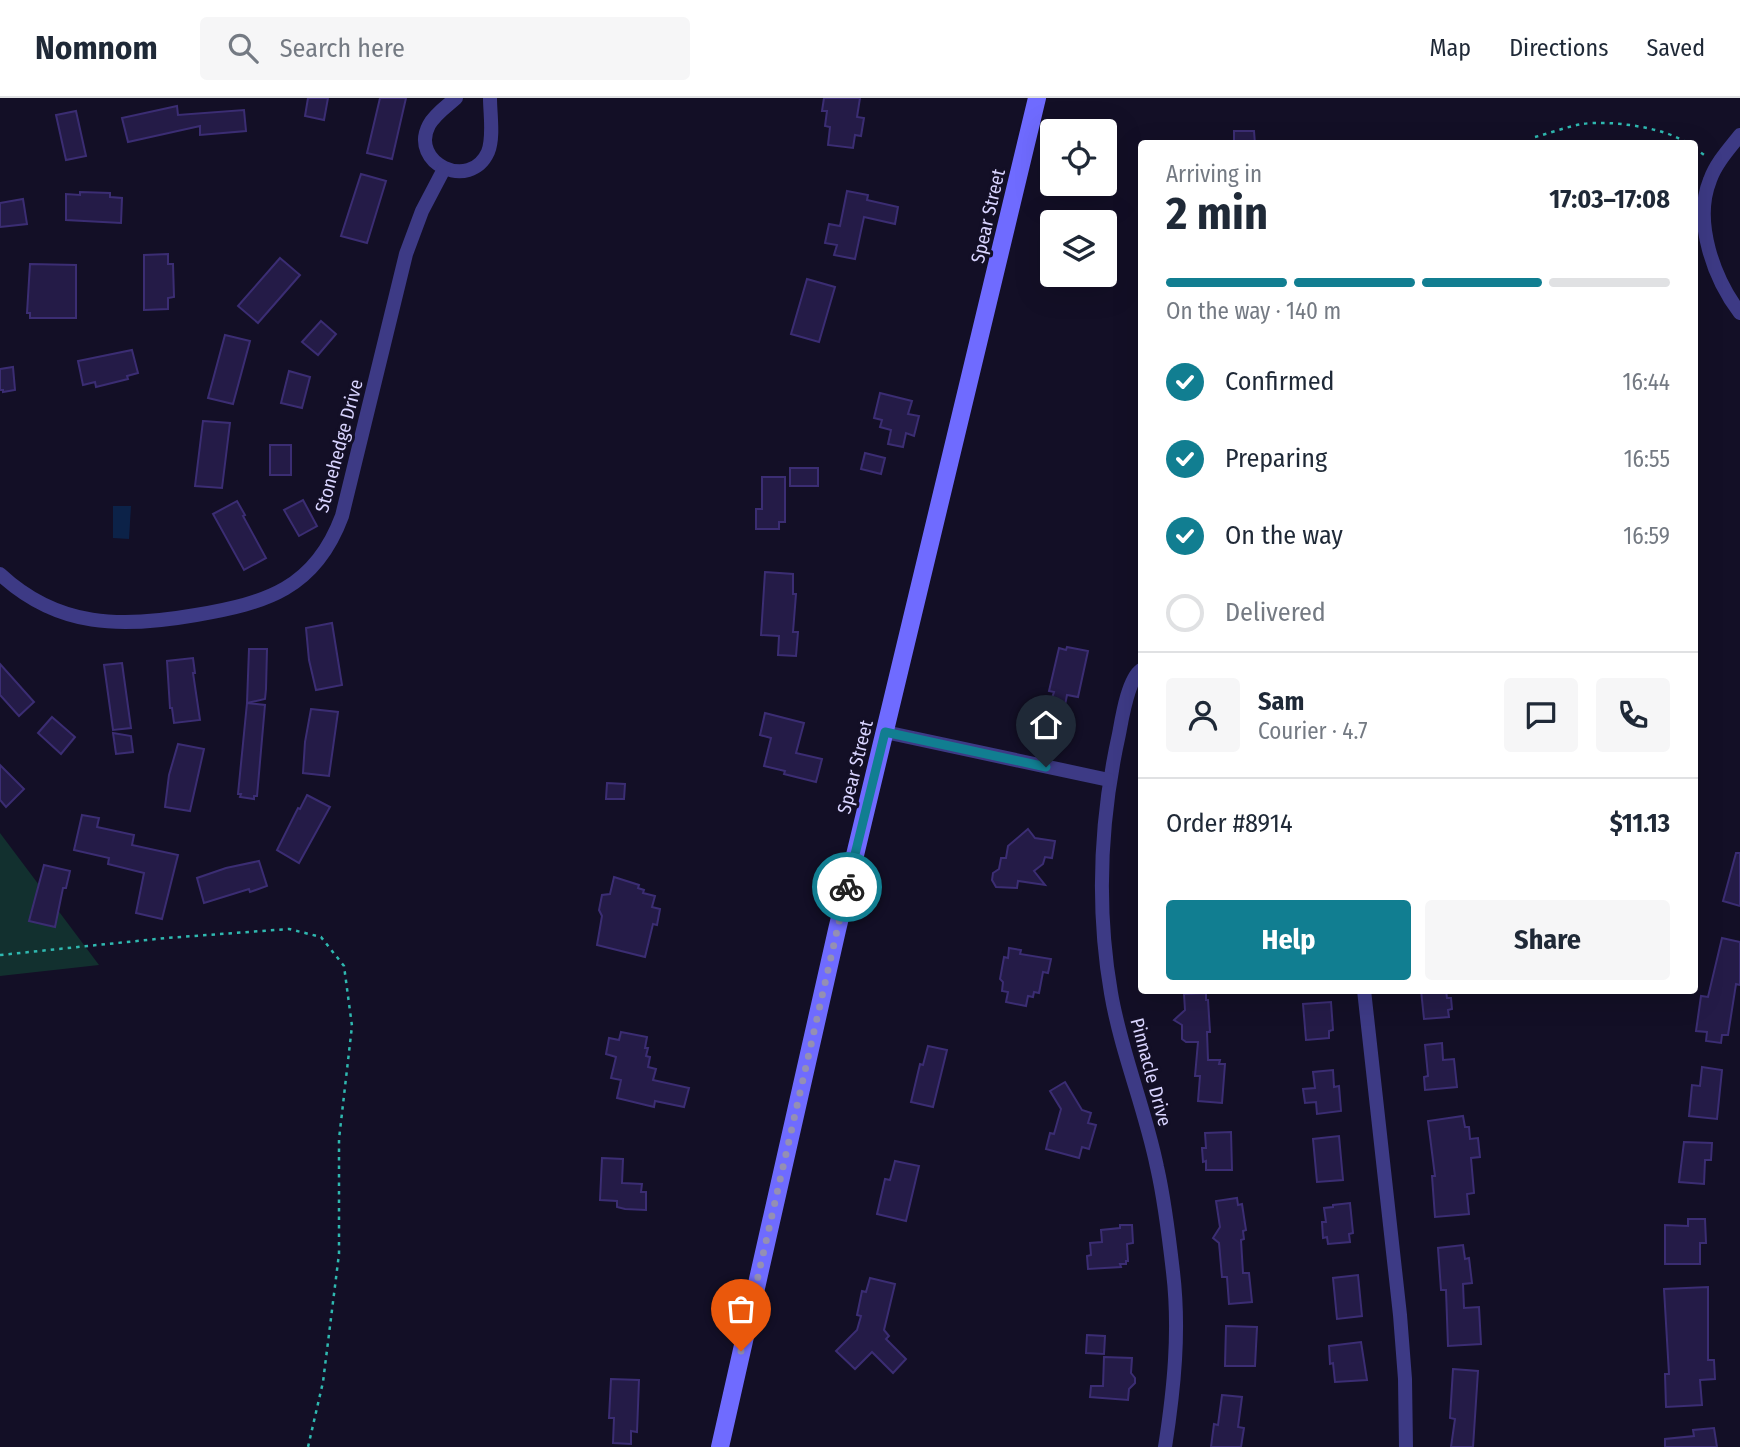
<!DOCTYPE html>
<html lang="en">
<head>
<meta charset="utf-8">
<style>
	body { margin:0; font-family:"Fira Sans Condensed",sans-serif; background:#f6f6f7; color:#1f2937; height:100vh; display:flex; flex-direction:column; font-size:26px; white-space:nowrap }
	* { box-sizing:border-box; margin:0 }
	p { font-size:23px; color:#747a83 }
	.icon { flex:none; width:38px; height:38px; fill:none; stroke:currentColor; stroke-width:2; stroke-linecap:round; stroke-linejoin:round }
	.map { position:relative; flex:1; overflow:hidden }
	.sheet { position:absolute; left:1138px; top:42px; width:560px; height:854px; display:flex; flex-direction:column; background:#fff; border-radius:7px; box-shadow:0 7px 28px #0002 }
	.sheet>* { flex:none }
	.fabs { position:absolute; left:1040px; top:21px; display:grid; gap:14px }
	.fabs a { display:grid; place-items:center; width:77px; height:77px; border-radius:7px; background:#fff; box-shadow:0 7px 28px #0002; font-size:35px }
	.pin { position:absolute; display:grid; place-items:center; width:60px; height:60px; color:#fff; margin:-72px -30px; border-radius:50% 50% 50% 0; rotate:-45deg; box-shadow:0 0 7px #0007 }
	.pin .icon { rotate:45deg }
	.courier { position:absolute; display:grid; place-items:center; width:70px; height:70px; margin:-35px; border:5px solid #117e91; border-radius:50%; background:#fff; color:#222; box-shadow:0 2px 9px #0007 }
	.summary em { font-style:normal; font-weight:700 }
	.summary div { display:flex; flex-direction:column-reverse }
	.summary { display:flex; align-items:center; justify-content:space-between; height:119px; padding:0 28px }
	h1 { font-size:46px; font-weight:700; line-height:52px }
	.bar { display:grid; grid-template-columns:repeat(4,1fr); gap:10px 7px; align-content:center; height:84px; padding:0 28px }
	.bar i { height:9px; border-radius:5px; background:#e0e1e3 }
	.bar .active { background:#117e91 }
	.bar p { grid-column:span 4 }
	.line { display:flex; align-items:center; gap:18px; padding:0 28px; border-top:2px solid #e0e1e3 }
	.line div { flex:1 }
	.round { display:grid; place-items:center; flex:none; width:74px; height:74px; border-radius:7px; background:#f6f6f7 }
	ol { padding:0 28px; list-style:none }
	li { display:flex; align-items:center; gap:21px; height:77px }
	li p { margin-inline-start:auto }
	li .icon { padding:7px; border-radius:50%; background:#117e91; color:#fff; stroke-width:4 }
	li:last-child { color:#747a83 }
	li i { width:38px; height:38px; border:4px solid #e0e1e3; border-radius:50% }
	.primary-button { display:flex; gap:14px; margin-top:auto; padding:14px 28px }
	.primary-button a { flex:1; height:80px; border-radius:7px; background:#117e91; color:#fff; font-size:28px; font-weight:700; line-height:80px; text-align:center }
	.primary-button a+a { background:#f6f6f7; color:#1f2937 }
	header { display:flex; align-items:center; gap:42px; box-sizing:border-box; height:98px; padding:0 35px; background:#fff; border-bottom:2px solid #e0e1e3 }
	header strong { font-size:33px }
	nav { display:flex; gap:38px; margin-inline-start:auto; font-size:24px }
	.search { width:490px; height:63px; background:#f6f6f7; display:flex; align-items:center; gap:18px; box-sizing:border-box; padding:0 24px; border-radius:7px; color:#747a83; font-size:26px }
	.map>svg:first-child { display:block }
</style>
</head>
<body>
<header>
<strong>Nomnom</strong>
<div class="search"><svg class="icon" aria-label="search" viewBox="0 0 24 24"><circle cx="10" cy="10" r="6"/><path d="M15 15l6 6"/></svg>Search here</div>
<nav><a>Map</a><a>Directions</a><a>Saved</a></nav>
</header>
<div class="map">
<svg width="1740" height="1349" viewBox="0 0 1740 1349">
	<rect width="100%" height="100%" fill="#130f26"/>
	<path fill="#12302f" d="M0 735 99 867 0 878Z"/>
	<path fill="#0c2248" d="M113 408H131L129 441 113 440Z"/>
	<g fill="#241b47" stroke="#3b2d73" stroke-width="2">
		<path d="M308 0H328L324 22 305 18Z"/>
		<path d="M380 0H406L392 61 367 55Z"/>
		<path d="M824 0H860L857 19 864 20 861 38 855 37 853 50 828 47 830 29 825 28 827 13H822Z"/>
		<path d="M177 8 178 17 244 12 246 33 200 37V28L128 44 122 20Z"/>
		<path d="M76 13 86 58 66 62 56 17Z"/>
		<path d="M1234 33H1254L1255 46H1234Z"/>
		<path d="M361 76 386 83 367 145 341 138Z"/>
		<path d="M847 93 868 97 867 102 898 109 895 126 864 119 855 161 834 157 837 147 825 145 829 126 840 128Z"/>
		<path d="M80 94 110 95V99L122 100 121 125 66 122V96L80 97Z"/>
		<path d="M23 101 27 126 0 129V105Z"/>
		<path d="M168 156V166H173L174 199 168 200V211L144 212V157Z"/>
		<path d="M280 160 300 177 258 225 238 208Z"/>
		<path d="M30 166 76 167V220H30V215H27Z"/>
		<path d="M807 181 835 189 819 244 791 236Z"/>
		<path d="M321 223 336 236 318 257 302 244Z"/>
		<path d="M225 237 250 243 233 306 208 300Z"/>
		<path d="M132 252 138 275 127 278 128 281 96 289 95 284 83 287 78 263Z"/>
		<path d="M13 269 15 292 3 294V292H0V271Z"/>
		<path d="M289 273 310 279 302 310 281 305Z"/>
		<path d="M880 295 912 303 908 316 919 318 914 338 906 335 903 349 888 346 891 332 880 329 882 322 874 320Z"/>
		<path d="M203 323 230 325 222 390 195 388Z"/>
		<rect x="270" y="347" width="21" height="30"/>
		<path d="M865 355 885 360 881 376 861 371Z"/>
		<rect x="790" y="370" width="28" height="18"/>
		<path d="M762 379H785V424H779V431H756V411H762Z"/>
		<path d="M303 402 317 428 299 438 284 412Z"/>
		<path d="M237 403 245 417 243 418 266 460 244 472 213 416Z"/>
		<path d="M765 474 793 476V496H796L793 534H798L796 558 778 557 779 538 761 537Z"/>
		<path d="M332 525 342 587 316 592 309 562 306 530Z"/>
		<path d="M1067 549 1088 553 1078 599 1067 597 1065 607 1051 603 1054 594 1049 593 1059 550 1066 552Z"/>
		<path d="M249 551H267L266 591 265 601 247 605Z"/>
		<path d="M193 560 195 575H193L200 622 174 625 172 610H170L167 563Z"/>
		<path d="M122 565 131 630 113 632 104 567Z"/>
		<path d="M0 566 34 604 19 618 0 597Z"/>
		<path d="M247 605 265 607 257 698H254V701L240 699 241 696H238Z"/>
		<path d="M311 611 338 614 329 678 303 675 305 644Z"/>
		<path d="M765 615 804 625 796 655 822 661 816 684 784 676 785 673 764 668 771 640 760 637Z"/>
		<path d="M52 619 75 639 61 656 38 635Z"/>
		<path d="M113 635 131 638 133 654 116 656Z"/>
		<path d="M178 646 204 651 190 713 165 709 169 677Z"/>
		<path d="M0 667 24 691 6 709 0 702Z"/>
		<path d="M607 685 625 686 624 701H606Z"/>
		<path d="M307 697 330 709 299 765 277 752 298 710 300 711Z"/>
		<path d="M82 717 99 720 97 729 134 737 132 747 178 757 162 821 136 815 144 775 108 766 109 760 74 752Z"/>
		<path d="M1028 731 1035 740 1055 743 1052 760 1045 759 1043 766 1034 773 1045 787 1018 783 1017 790 996 789 992 782 993 775 999 771 1001 760H1006L1008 748Z"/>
		<path d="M1736 755H1740V808L1723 803Z"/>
		<path d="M259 763 267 788 250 794 249 791 204 805 197 780 226 770Z"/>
		<path d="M44 767 70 773 66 790H63L55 829 29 823Z"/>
		<path d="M614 779 639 787 638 790 644 792 643 795 655 798 652 809 660 811 657 827 653 826 645 859 597 847 602 818 599 812 602 797 610 796Z"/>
		<path d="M1722 840 1740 844V887L1736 886 1728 937H1722L1721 945 1706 943 1707 934 1696 933 1701 898 1708 899Z"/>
		<path d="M1009 850 1021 852 1020 856 1051 861 1048 875 1043 874 1039 895 1034 894 1033 899 1028 898 1026 908 1006 904 1008 894 1002 893 1003 884 1000 881 1004 859 1008 860Z"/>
		<path d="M1421 892H1446L1447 900H1451L1452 911 1448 912 1449 919 1424 921Z"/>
		<path d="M1206 895V902H1208L1210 934H1207L1208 962H1220L1219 966H1225L1222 1005 1198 1003 1200 978H1195L1198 944H1186L1182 941V927L1174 922 1185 912 1184 896Z"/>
		<path d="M1331 904 1333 932 1329 933V940L1306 942 1303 906Z"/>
		<path d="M621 934 647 939 645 950H648L646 958 650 959 648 969 656 971 653 982 689 990 684 1009 655 1003 654 1009 617 1000 621 982 611 980 616 959 606 956 609 940 619 942Z"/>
		<path d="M1442 945 1443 962 1454 961 1457 989 1425 992 1424 979 1428 978 1425 947Z"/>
		<path d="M928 948 947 952 933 1009 911 1004 920 966 923 967Z"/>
		<path d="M1702 969 1722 972 1717 1021 1689 1018 1692 987 1700 988Z"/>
		<path d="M1333 972 1334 989 1339 988 1341 1013 1317 1016 1316 1004 1305 1005 1303 991 1315 990 1313 974Z"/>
		<path d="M1065 984 1082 1012 1091 1015 1088 1025 1096 1027 1089 1051 1082 1049 1079 1060 1046 1051 1050 1035 1054 1036 1061 1011 1050 993Z"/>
		<path d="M1463 1018 1465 1029H1469L1470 1041 1478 1040 1480 1059 1471 1060 1474 1095 1467 1096 1469 1116 1435 1119 1432 1078H1435L1428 1023Z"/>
		<path d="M1231 1034 1232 1072H1206V1063L1203 1064 1202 1050H1206L1205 1035Z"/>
		<path d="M1339 1038 1343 1082 1317 1084 1313 1041Z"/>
		<path d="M1684 1044 1712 1045 1711 1062H1705L1704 1086 1679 1084Z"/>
		<path d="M602 1060 623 1061 622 1085 642 1086 641 1094H646V1112L625 1111 617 1109V1103L600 1102Z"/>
		<path d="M895 1063 919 1068 906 1123 877 1116 885 1081 890 1082Z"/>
		<path d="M1237 1100 1238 1107 1242 1106 1246 1132 1243 1133 1244 1141 1241 1142 1243 1175H1249L1252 1204 1229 1206 1227 1179H1222L1219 1145 1213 1140 1220 1129 1216 1103Z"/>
		<path d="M1350 1105 1353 1135 1349 1136 1350 1144 1328 1146 1327 1139 1323 1140 1322 1124H1326L1324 1110 1333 1109V1107Z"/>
		<path d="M1688 1121H1705L1706 1145H1700V1166H1665V1127L1688 1128Z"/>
		<path d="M1120 1127H1132L1133 1145 1127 1146 1128 1163H1126V1166H1120L1121 1169 1088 1171 1087 1158 1091 1157 1090 1145 1102 1144 1101 1132 1120 1130Z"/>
		<path d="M1463 1147 1465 1161 1469 1160 1472 1185 1463 1186 1464 1210 1479 1209 1481 1246 1448 1248 1446 1192H1441L1438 1150Z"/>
		<path d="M1358 1177 1362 1218 1337 1221 1333 1180Z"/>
		<path d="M870 1180 895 1186 884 1232 889 1238 886 1241 906 1261 893 1275 872 1254 855 1271 836 1253 857 1232 861 1218 857 1217 862 1193 866 1194Z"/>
		<path d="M1708 1189V1262H1714L1715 1281 1700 1282 1702 1307 1666 1309 1665 1276H1669L1664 1191Z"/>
		<path d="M1226 1228 1257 1229 1255 1268H1225Z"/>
		<path d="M1087 1237 1105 1238 1104 1256 1086 1255Z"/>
		<path d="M1361 1244 1367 1282 1335 1284 1333 1265 1330 1266 1329 1248Z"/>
		<path d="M1104 1259 1132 1260 1131 1275 1135 1280V1285L1129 1291 1128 1302 1090 1299 1091 1288H1103Z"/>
		<path d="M1453 1271 1478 1273 1473 1349H1451L1455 1321 1450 1320Z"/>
		<path d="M611 1281 639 1282 637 1334 631 1333V1346L613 1345 614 1320H609Z"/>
		<path d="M1222 1297 1242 1299 1238 1329 1244 1330 1241 1349H1211L1214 1326 1218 1327Z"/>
		<path d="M1714 1330 1717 1349H1665V1341L1694 1338 1693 1332Z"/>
	</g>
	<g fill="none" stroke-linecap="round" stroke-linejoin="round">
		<g stroke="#2fb8b0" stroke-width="2.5" stroke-dasharray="3.5 5" stroke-linecap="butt">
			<path d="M1535 39C1550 35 1566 29 1582 26 1609 22 1666 29 1688 46"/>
			<path d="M1694 50 1707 59"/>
			<path d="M0 857 166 840 289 831 321 839 344 868 352 928 339 1041V1156L323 1284 308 1349"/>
		</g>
		<g stroke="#3d3a85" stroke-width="14">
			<path d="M456 0C447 8 435 16 429 27 409 65 470 94 488 54 494 39 490 16 490 0"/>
			<path d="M1740 37C1729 51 1716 65 1710 82 1693 124 1714 181 1740 215"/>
			<path d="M0 476C58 530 122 530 196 517 266 505 315 491 342 418L406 156 422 113 444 71"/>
			<path d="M1141 572C1128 581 1122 620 1119 636 1100 722 1096 808 1111 895 1121 954 1145 1010 1157 1069 1165 1104 1169 1139 1173 1174 1180 1233 1174 1291 1165 1349"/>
			<path d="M885 634 1109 682"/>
			<path d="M1364 892 1400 1217 1405 1281 1406 1349"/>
		</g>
		<path stroke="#6f6bff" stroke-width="18" d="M720 1349 837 832 1037 0"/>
	</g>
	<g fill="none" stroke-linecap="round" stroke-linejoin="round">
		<path stroke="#948fb3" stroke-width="7" stroke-dasharray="0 12.6" d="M741 1253 847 789"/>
		<path stroke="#117e91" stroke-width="9" d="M847 789 885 634 1046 669"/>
	</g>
	<g text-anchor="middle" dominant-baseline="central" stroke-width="6" stroke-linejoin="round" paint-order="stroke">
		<g font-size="19" fill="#d9d4ff" stroke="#130f26">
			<text transform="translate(988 118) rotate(-77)">Spear Street</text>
			<text transform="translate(339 348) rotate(-75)">Stonehedge Drive</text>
			<text transform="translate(855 669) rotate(-76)">Spear Street</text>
			<text transform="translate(1151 974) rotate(75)">Pinnacle Drive</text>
		</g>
	</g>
</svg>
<div class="fabs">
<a><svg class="icon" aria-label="locate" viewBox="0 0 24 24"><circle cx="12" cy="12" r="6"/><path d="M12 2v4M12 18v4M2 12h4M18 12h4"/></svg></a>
<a><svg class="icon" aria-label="layers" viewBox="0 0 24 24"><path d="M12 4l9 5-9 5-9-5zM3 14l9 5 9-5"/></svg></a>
</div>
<div class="pin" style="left:741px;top:1253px;background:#ea580c"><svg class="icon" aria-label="bag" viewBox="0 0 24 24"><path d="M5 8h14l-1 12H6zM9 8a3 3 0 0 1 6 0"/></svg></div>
<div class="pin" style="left:1046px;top:669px;background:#1f2937"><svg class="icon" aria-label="home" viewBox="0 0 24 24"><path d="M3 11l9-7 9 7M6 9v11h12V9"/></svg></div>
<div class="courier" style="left:847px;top:789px"><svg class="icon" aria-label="bike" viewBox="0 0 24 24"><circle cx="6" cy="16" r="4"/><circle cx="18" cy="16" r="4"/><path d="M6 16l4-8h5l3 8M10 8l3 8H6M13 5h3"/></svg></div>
<section class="sheet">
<div class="summary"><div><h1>2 min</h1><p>Arriving in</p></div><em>17:03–17:08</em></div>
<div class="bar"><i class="active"></i><i class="active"></i><i class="active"></i><i></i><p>On the way · 140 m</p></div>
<ol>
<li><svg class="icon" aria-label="check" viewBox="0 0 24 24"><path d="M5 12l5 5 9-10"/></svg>Confirmed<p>16:44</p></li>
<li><svg class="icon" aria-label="check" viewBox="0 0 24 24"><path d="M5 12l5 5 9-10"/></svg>Preparing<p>16:55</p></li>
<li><svg class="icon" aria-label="check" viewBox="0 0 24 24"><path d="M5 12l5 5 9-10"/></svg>On the way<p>16:59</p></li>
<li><i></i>Delivered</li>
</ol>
<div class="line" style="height:126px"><a class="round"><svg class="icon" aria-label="person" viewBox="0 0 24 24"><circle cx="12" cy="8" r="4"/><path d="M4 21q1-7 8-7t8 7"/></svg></a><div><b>Sam</b><p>Courier · 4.7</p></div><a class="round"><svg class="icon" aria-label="chat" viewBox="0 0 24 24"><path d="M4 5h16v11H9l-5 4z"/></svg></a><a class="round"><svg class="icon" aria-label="phone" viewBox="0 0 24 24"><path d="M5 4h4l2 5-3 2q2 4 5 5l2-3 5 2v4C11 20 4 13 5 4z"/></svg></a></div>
<div class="line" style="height:91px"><div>Order #8914</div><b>$11.13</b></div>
<div class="primary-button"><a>Help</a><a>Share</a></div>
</section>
</div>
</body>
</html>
